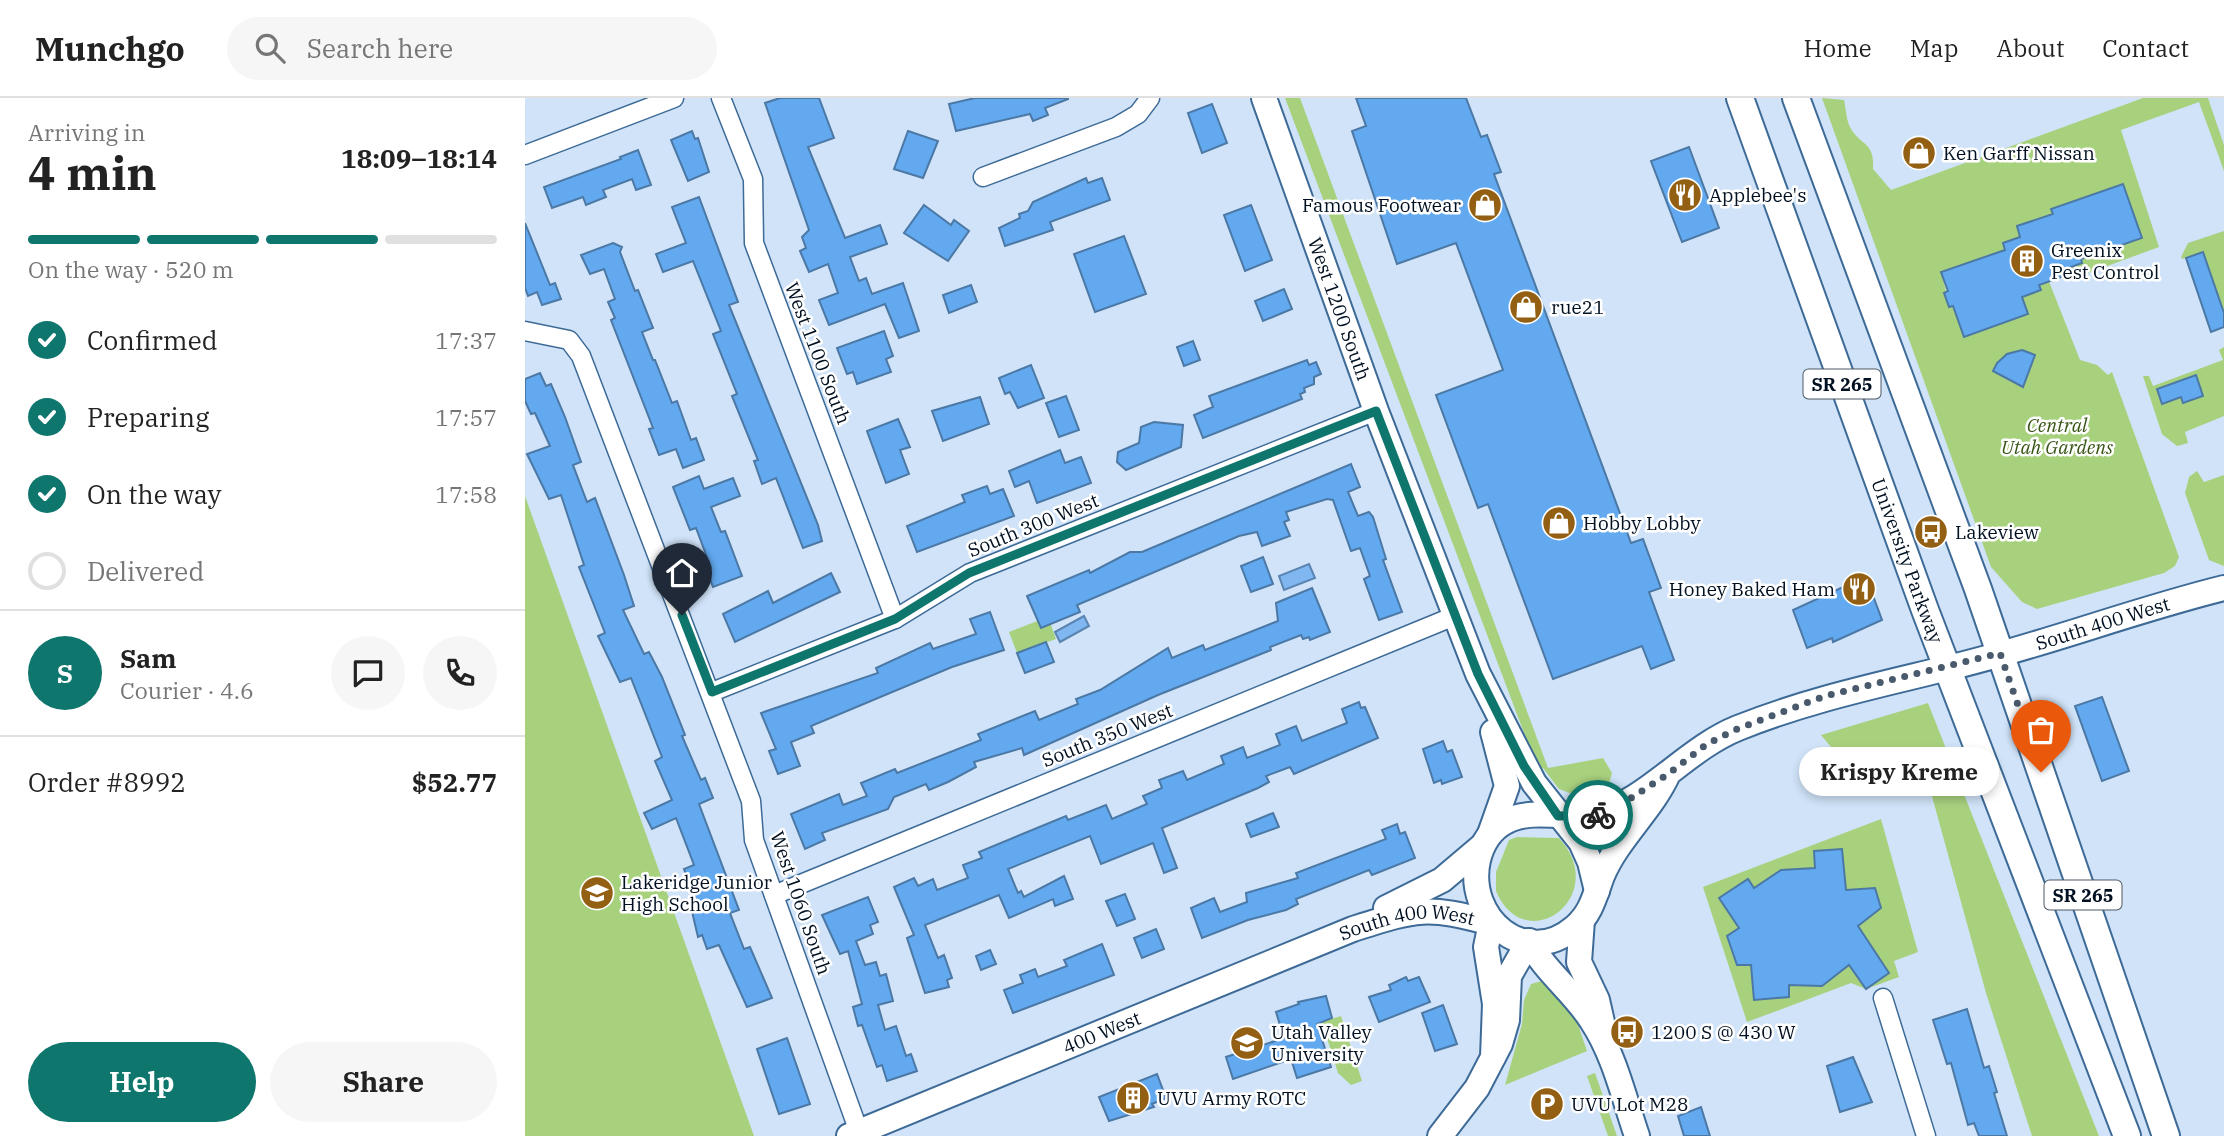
<!DOCTYPE html>
<html lang="en">
<head>
<meta charset="utf-8">
<style>
	body { margin:0; font-family:"IBM Plex Serif",serif; background:#f6f6f6; color:#222; height:100vh; display:flex; flex-direction:column; font-size:26px; white-space:nowrap }
	* { box-sizing:border-box; margin:0 }
	p { font-size:23px; color:#767676 }
	.icon { flex:none; width:38px; height:38px; fill:none; stroke:currentColor; stroke-width:2; stroke-linecap:round; stroke-linejoin:round }
	.map { position:relative; flex:1; overflow:hidden }
	.drawer { display:flex; flex-direction:column; background:#fff; width:525px }
	.drawer>* { flex:none }
	.pin { position:absolute; display:grid; place-items:center; width:60px; height:60px; color:#fff; margin:-72px -30px; border-radius:50% 50% 50% 0; rotate:-45deg; box-shadow:0 0 7px #0007 }
	.pin .icon { rotate:45deg }
	.courier { position:absolute; display:grid; place-items:center; width:70px; height:70px; margin:-35px; border:5px solid #0f766e; border-radius:50%; background:#fff; color:#222; box-shadow:0 2px 9px #0007 }
	.bubble { position:absolute; height:49px; border-radius:24px; background:#fff; box-shadow:0 4px 10px #0003; font-size:23px; font-weight:800; line-height:49px; text-align:center }
	.summary em { font-style:normal; font-weight:800 }
	.summary div { display:flex; flex-direction:column-reverse }
	.summary { display:flex; align-items:center; justify-content:space-between; height:119px; padding:0 28px }
	h1 { font-size:46px; font-weight:800; line-height:52px }
	.bar { display:grid; grid-template-columns:repeat(4,1fr); gap:10px 7px; align-content:center; height:84px; padding:0 28px }
	.bar i { height:9px; border-radius:5px; background:#e0e0e0 }
	.bar .selected { background:#0f766e }
	.bar p { grid-column:span 4 }
	.line { display:flex; align-items:center; gap:18px; padding:0 28px; border-top:2px solid #e0e0e0 }
	.line div { flex:1 }
	.round { display:grid; place-items:center; flex:none; width:74px; height:74px; border-radius:37px; background:#f6f6f6 }
	ol { padding:0 28px; list-style:none }
	li { display:flex; align-items:center; gap:21px; height:77px }
	li p { margin-inline-start:auto }
	li .icon { padding:7px; border-radius:50%; background:#0f766e; color:#fff; stroke-width:4 }
	li:last-child { color:#767676 }
	li i { width:38px; height:38px; border:4px solid #e0e0e0; border-radius:50% }
	.action { display:flex; gap:14px; margin-top:auto; padding:14px 28px }
	.action a { flex:1; height:80px; border-radius:42px; background:#0f766e; color:#fff; font-size:28px; font-weight:800; line-height:80px; text-align:center }
	.action a+a { background:#f6f6f6; color:#222 }
	header { display:flex; align-items:center; gap:42px; box-sizing:border-box; height:98px; padding:0 35px; background:#fff; border-bottom:2px solid #e0e0e0 }
	header strong { font-size:33px }
	nav { display:flex; gap:38px; margin-inline-start:auto; font-size:24px }
	.search { width:490px; height:63px; background:#f6f6f6; display:flex; align-items:center; gap:18px; box-sizing:border-box; padding:0 24px; border-radius:38px; color:#767676; font-size:26px }
	main { display:flex; flex:1; min-height:0 }
	.map>svg:first-child { display:block }
</style>
</head>
<body>
<header>
<strong>Munchgo</strong>
<div class="search"><svg class="icon" aria-label="search" viewBox="0 0 24 24"><circle cx="10" cy="10" r="6"/><path d="M15 15l6 6"/></svg>Search here</div>
<nav><a>Home</a><a>Map</a><a>About</a><a>Contact</a></nav>
</header>
<main>
<section class="drawer">
<div class="summary"><div><h1>4 min</h1><p>Arriving in</p></div><em>18:09–18:14</em></div>
<div class="bar"><i class="selected"></i><i class="selected"></i><i class="selected"></i><i></i><p>On the way · 520 m</p></div>
<ol>
<li><svg class="icon" aria-label="check" viewBox="0 0 24 24"><path d="M5 12l5 5 9-10"/></svg>Confirmed<p>17:37</p></li>
<li><svg class="icon" aria-label="check" viewBox="0 0 24 24"><path d="M5 12l5 5 9-10"/></svg>Preparing<p>17:57</p></li>
<li><svg class="icon" aria-label="check" viewBox="0 0 24 24"><path d="M5 12l5 5 9-10"/></svg>On the way<p>17:58</p></li>
<li><i></i>Delivered</li>
</ol>
<div class="line" style="height:126px"><b class="round" style="background:#0f766e;color:#fff">S</b><div><b>Sam</b><p>Courier · 4.6</p></div><a class="round"><svg class="icon" aria-label="chat" viewBox="0 0 24 24"><path d="M4 5h16v11H9l-5 4z"/></svg></a><a class="round"><svg class="icon" aria-label="phone" viewBox="0 0 24 24"><path d="M5 4h4l2 5-3 2q2 4 5 5l2-3 5 2v4C11 20 4 13 5 4z"/></svg></a></div>
<div class="line" style="height:91px"><div>Order #8992</div><b>$52.77</b></div>
<div class="action"><a>Help</a><a>Share</a></div>
</section>
<div class="map">
<svg width="1699" height="1038" viewBox="0 0 1699 1038">
	<rect width="100%" height="100%" fill="#d0e3f8"/>
	<g fill="#a8d17e">
		<path d="M760 0H775L1023 670 1078 660 1087 675 1084 686 1053 698 1034 691 1018 670 1013 672Z"/>
		<path d="M1297 0 1319 2C1321 10 1321 21 1325 29 1335 48 1350 43 1348 71L1366 92 1618 0H1683L1699 47V73L1674 4 1596 32 1634 149 1544 182 1540 171 1557 165 1556 161 1617 140 1598 86 1527 111 1528 116 1492 128 1495 139 1480 152 1417 174 1424 209 1503 216 1497 199 1515 192 1513 184 1523 181 1555 262 1572 267 1583 277 1587 274 1654 459 1650 468 1639 475 1512 511 1497 504 1466 469Z"/>
		<path d="M1699 133V215L1678 155 1657 161 1656 159 1663 145Z"/>
		<path d="M1699 249V318L1660 334 1663 345 1652 348 1637 336 1618 278H1624L1628 288 1698 262 1694 252Z"/>
		<path d="M1672 373 1679 384 1699 377V468L1684 462 1660 395 1664 379Z"/>
		<path d="M0 398 229 1038H0Z"/>
		<path d="M523 519 531 541 492 555 484 534Z"/>
		<path d="M1403 605 1574 1038H1507L1461 895 1402 680 1365 673 1335 656 1311 655 1296 637Z"/>
		<path d="M1356 721 1393 854 1369 863 1374 879 1341 891 1326 885 1222 924 1178 789Z"/>
		<path d="M992 739 1034 740C1087 798 1000 862 971 793V774L984 742Z"/>
		<path d="M1024 881 1042 894 1062 953 980 987 997 926 999 902 1006 886Z"/>
		<path d="M816 918 837 983 826 987 813 975 797 924Z"/>
		<path d="M1070 975 1092 1038H1083L1062 978Z"/>
	</g>
	<g fill="#80b7f1" stroke="#5a85b3" stroke-width="2">
		<path d="M784 466 790 480 759 492 754 478Z"/>
		<path d="M559 518 564 528 535 544 530 534Z"/>
	</g>
	<g fill="#62a9f0" stroke="#4b78a5" stroke-width="2">
		<path d="M255 0H294L309 40 283 49 320 140 355 127 362 146 325 159 334 183 341 180 347 196 378 185 394 233 374 240 360 206 304 227 294 202 313 195 303 166 284 174 275 153 281 150 277 139 284 132 240 5Z"/>
		<path d="M450 0H543V1L520 10 523 17 508 23 505 16 431 33 424 6Z"/>
		<path d="M831 0H941L956 39 962 37 976 74 969 76 1106 445 1118 441 1136 490 1124 494 1149 562 1126 571 1117 548 1028 581 963 406 953 410 911 297 978 272 931 145 872 166 827 33 841 28Z"/>
		<path d="M687 6 702 45 677 55 663 15Z"/>
		<path d="M167 33 170 41 173 40 184 74 163 83 146 42Z"/>
		<path d="M383 33 413 43 398 80 369 71Z"/>
		<path d="M1164 49 1194 130 1157 144 1126 63Z"/>
		<path d="M113 52 126 87 111 92 107 81 78 92 81 99 61 107 58 99 27 110 19 89 96 61 95 59Z"/>
		<path d="M561 80 563 85 577 80 585 102 525 124 528 132 480 148 474 130 495 120 494 116 503 113 508 104Z"/>
		<path d="M1598 86 1617 140 1556 161 1557 165 1540 171 1542 177 1514 187 1516 192 1497 199 1503 216 1439 239 1428 208 1424 209 1419 195 1423 193 1416 174 1480 152 1478 145 1495 139 1492 128 1528 116 1526 111Z"/>
		<path d="M174 99 213 204 204 207 293 427 297 443 278 450 251 380 237 386 229 363 233 362 207 298 212 296 188 236 196 233 168 163 138 174 131 156 161 145 147 109Z"/>
		<path d="M399 107 426 127 429 122 444 133 423 163 379 135Z"/>
		<path d="M726 107 747 162 720 173 699 117Z"/>
		<path d="M0 125 25 187 30 185 36 201 17 207 12 194 3 198 0 190Z"/>
		<path d="M599 138 621 196 570 214 549 156Z"/>
		<path d="M88 145 97 149 95 154 110 193 113 192 128 230 117 234 128 262H130L147 305 152 303 166 342 171 340 179 362 158 370 151 351 134 357 124 331 128 330 86 222 90 220 83 204 90 201 79 171 65 176 56 157Z"/>
		<path d="M1678 154 1699 215V229L1686 234 1661 160Z"/>
		<path d="M446 187 452 204 424 215 418 197Z"/>
		<path d="M759 191 767 211 738 223 730 203Z"/>
		<path d="M359 233 368 258 361 261 366 274 332 286 328 274 322 276 312 250Z"/>
		<path d="M668 243 675 262 659 268 652 249Z"/>
		<path d="M1497 252 1510 257 1498 289 1468 273 1472 265 1482 256Z"/>
		<path d="M782 262 784 267 791 264 796 276 789 279V286L779 290 780 294 775 296 777 301 678 340 669 317 688 309 684 298Z"/>
		<path d="M506 267 519 300 493 310 485 294 480 296 474 280Z"/>
		<path d="M15 275 21 288 26 286 40 319 56 364 48 367 62 404 70 400 99 477 109 508 98 512 119 556 124 554 137 579 160 637 157 638 176 682 180 680 188 700 174 706 214 812 205 815 219 851 225 849 247 900 222 909 194 847 182 851 177 837 173 839 165 805 171 803 159 771 169 767 151 720 127 731 119 715 147 702 130 663 137 659 106 580 95 584 73 538 80 535 54 469 59 467 36 397 24 401 2 356 25 348 10 315 6 316 0 303V281Z"/>
		<path d="M1671 277 1678 298 1658 305 1656 299 1637 306 1632 291Z"/>
		<path d="M541 298 554 332 534 339 521 305Z"/>
		<path d="M455 299 464 326 418 343 407 313Z"/>
		<path d="M373 321 385 349 375 352 384 376 361 385 342 333Z"/>
		<path d="M629 324 658 327 656 349 601 372 592 364 593 354 614 345 616 329Z"/>
		<path d="M535 352 540 365 556 359 566 385 512 405 504 383 490 389 484 373Z"/>
		<path d="M826 366 835 389 823 394 833 418 844 414 848 419 861 461 858 462 877 514 854 522 839 481 845 478 835 450 826 453 808 402 802 401 761 414 764 422 759 424 765 438 737 448 732 434 714 438 552 507 555 514 516 530 502 498 564 472 565 475 605 454H617Z"/>
		<path d="M174 378 179 391 208 380 215 398 186 409 196 434 200 433 217 478 188 489 181 471 186 470 171 430 165 432 148 389Z"/>
		<path d="M462 388 465 396 478 391 489 418 392 454 382 428 440 404 437 397Z"/>
		<path d="M738 459 748 486 726 494 716 468Z"/>
		<path d="M306 475 315 494 210 544 198 516 243 493 248 505Z"/>
		<path d="M1343 484 1357 522 1308 544 1307 540 1282 550 1268 512 1318 489 1320 493Z"/>
		<path d="M787 490 805 534 785 542 784 539 778 541 776 537 745 549 746 552 633 597 499 657 497 650 449 664 451 669 423 684 404 692 401 686 369 699 363 711 297 735 300 742 280 751 266 716 314 696 318 707 342 698 336 685 370 671 372 675 456 642 453 636 510 613 514 622 553 606 551 601 575 592 643 550 647 560 678 547 680 552 753 523 751 505Z"/>
		<path d="M465 514 479 552 427 569 286 628 289 635 266 644 275 668 253 676 244 653 251 651 236 615 353 575 351 570 405 545 408 551 451 536 445 521Z"/>
		<path d="M521 544 529 564 500 575 492 555Z"/>
		<path d="M1577 599 1604 673 1577 683 1550 608Z"/>
		<path d="M834 604 836 610 840 609 853 640 769 676 765 669 741 678 744 684 733 690 637 730 652 770 639 775 628 745 576 766 565 738 483 771 493 795 496 793 499 799 539 778 548 801 530 808 528 801 484 820 474 797 400 827 413 860 419 857 427 880 422 882 424 889 400 895 382 840 389 837 369 789 389 780 393 788 408 781 412 792 443 780 438 767 457 760 454 754 541 718 543 722 581 707 587 721 622 706 618 698 637 690 634 682 658 673 662 682 699 666 696 658 718 649 722 660 755 647 751 636 771 628 777 643 822 625 817 611Z"/>
		<path d="M918 643 922 654 927 652 937 679 917 686 916 682 909 685 898 651Z"/>
		<path d="M748 715 754 729 726 739 721 726Z"/>
		<path d="M872 726 875 736 880 734 890 760 847 777 844 772 771 801 773 806 761 812 723 822 677 840 666 810 689 800 695 814 722 804 721 795 773 780 771 775 861 741 857 732Z"/>
		<path d="M1317 751 1321 792 1350 790 1356 810 1333 828 1364 875 1341 891 1324 867 1297 888 1264 887V899L1229 902 1226 867H1212L1202 838 1214 830 1194 800 1223 781 1229 790 1256 772 1290 770 1289 753Z"/>
		<path d="M600 796 610 821 592 828 581 803Z"/>
		<path d="M343 799 353 824 345 827 348 836 331 843 340 867 351 864 355 878 361 876 368 903 353 907 360 932 371 928 381 958 386 956 392 973 362 983 357 967 352 969 337 927 333 928 328 909 337 906 323 853 315 856 297 817Z"/>
		<path d="M631 831 639 851 617 860 609 840Z"/>
		<path d="M577 846 589 877 488 915 479 892 498 885 495 877 510 871 513 879 542 868 539 862Z"/>
		<path d="M465 852 471 866 456 872 451 858Z"/>
		<path d="M881 879 883 883 894 879 905 904 854 924 844 899 866 892 864 887Z"/>
		<path d="M801 898 807 920 792 926 806 969 772 980 766 961 708 981 701 959 759 940 751 914 774 906 773 904Z"/>
		<path d="M918 907 932 946 910 953 897 915Z"/>
		<path d="M1442 911 1459 970 1464 968 1472 994 1469 995 1482 1038H1454L1449 1025 1443 1027 1426 965 1422 966 1408 922Z"/>
		<path d="M262 940 285 1006 254 1016 232 951Z"/>
		<path d="M1328 959 1347 1004 1315 1014 1302 968Z"/>
		<path d="M632 976 641 1000 627 1006 629 1009 584 1023 574 999Z"/>
		<path d="M1176 1009 1185 1038H1159L1153 1018Z"/>
	</g>
	<g fill="none" stroke-linecap="round" stroke-linejoin="round">
		<g stroke="#3d6a96" stroke-width="21">
			<g id="street">
				<path d="M196 0 228 81 229 145 370 521"/>
				<path d="M0 57 149 0"/>
				<path d="M458 79 591 29 613 16 625 0"/>
				<path d="M0 233 44 242 56 258 226 703 229 742 334 1034"/>
				<path d="M187 594 370 521 445 475 851 313"/>
				<path d="M249 797 932 517"/>
				<path d="M1358 900 1401 1038"/>
			</g>
		</g>
		<g stroke="#3d6a96" stroke-width="28">
			<g id="secondary">
				<path id="s1" d="M739 0 851 313 953 576 1009 685 1056 744 1065 764 1072 793"/>
				<path id="s2" d="M1143 676C1126 713 1093 740 1077 778 1070 797 1066 816 1050 829 1000 872 940 820 953 762 957 746 965 732 980 724 1003 710 1042 720 1069 718 1124 702 1161 651 1213 630 1283 602 1350 588 1423 570 1516 548 1606 513 1699 490"/>
				<path d="M965 736 982 688 968 634"/>
				<path d="M861 810 917 782 956 749"/>
				<path d="M1057 822 1054 864 1072 902 1077 924"/>
				<path d="M1004 843C1020 874 1049 894 1067 923 1089 956 1099 1000 1112 1038"/>
				<path id="s3" d="M324 1038 828 831C891 811 901 807 966 825L961 849 970 906 968 959"/>
				<path d="M915 1038 952 990 975 946 982 922 984 878 1004 843"/>
			</g>
		</g>
		<g stroke="#3d6a96" stroke-width="30">
			<g id="primary">
				<path id="s4" d="M1215 0 1400 512 1602 1038"/>
				<path d="M1271 0 1453 491 1641 1038"/>
			</g>
		</g>
		<use href="#street" stroke="#fff" stroke-width="18"/>
		<use href="#secondary" stroke="#fff" stroke-width="24"/>
		<use href="#primary" stroke="#fff" stroke-width="26"/>
	</g>
	<g fill="none" stroke-linecap="round" stroke-linejoin="round">
		<path stroke="#495a6c" stroke-width="7" stroke-dasharray="0 12.6" d="M1073 717 1089 711 1143 676 1182 646 1212 631 1300 598 1475 555 1516 674"/>
		<path stroke="#0f766e" stroke-width="9" d="M157 517 187 594 370 521 444 475 851 313 953 576 999 668 1033 718 1073 717"/>
	</g>
	<defs>
		<g id="shop-disc" transform="scale(1.75)"><circle r="9.5" fill="#935f12" stroke="#fff"/><path d="M-5-2.5h2.3a2.7 3.5 0 0 1 5.4 0H5L5.5 6h-11ZM-1.5-2.5h3a1.5 2.3 0 0 0-3 0Z" fill="#fff"/></g>
		<g id="restaurant-disc" transform="scale(1.75)"><circle r="9.5" fill="#935f12" stroke="#fff"/><path d="M-5-6h1v4h1v-4h1v4h1v-4h1v5L-1.5 .5V6h-2V.5L-5-1ZM5-6V6H3V1.5H1.5Q1.5-4 5-6Z" fill="#fff"/></g>
		<g id="building-disc" transform="scale(1.75)"><circle r="9.5" fill="#935f12" stroke="#fff"/><path d="M-4-6H4V6H1V3H-1V6H-4ZM-2.5-4.3h1.7v1.8h-1.7ZM.8-4.3h1.7v1.8H.8ZM-2.5-1h1.7V.8h-1.7ZM.8-1h1.7V.8H.8Z" fill="#fff"/></g>
		<g id="bus-disc" transform="scale(1.75)"><circle r="9.5" fill="#935f12" stroke="#fff"/><path d="M-5-6H5V4H4V6H2V4H-2V6H-4V4H-5ZM-3.5-4V0h7V-4ZM-3.5 1.2v1.5H-2V1.2ZM2 1.2v1.5H3.5V1.2Z" fill="#fff"/></g>
		<g id="school-disc" transform="scale(1.75)"><circle r="9.5" fill="#935f12" stroke="#fff"/><path d="M0-5L7-2L0 1L-7-2ZM-4 1L0 2.5L4 1V4Q0 6-4 4Z" fill="#fff"/></g>
		<g id="university-disc" transform="scale(1.75)"><circle r="9.5" fill="#935f12" stroke="#fff"/><path d="M0-5L7-2L0 1L-7-2ZM-4 1L0 2.5L4 1V4Q0 6-4 4Z" fill="#fff"/></g>
		<g id="parking-disc" transform="scale(1.75)"><circle r="9.5" fill="#935f12" stroke="#fff"/><path d="M-3.5-5.5H1a3.5 3.5 0 0 1 0 7H-1V5.5H-3.5ZM-1-3.4V-.6H.8a1.4 1.4 0 0 0 0-2.8Z" fill="#fff"/></g>
	</defs>
	<g fill-rule="evenodd">
		<use href="#shop-disc" x="1394" y="55"/>
		<use href="#restaurant-disc" x="1160" y="97"/>
		<use href="#shop-disc" x="960" y="107"/>
		<use href="#building-disc" x="1502" y="163"/>
		<use href="#shop-disc" x="1001" y="209"/>
		<use href="#shop-disc" x="1034" y="425"/>
		<use href="#bus-disc" x="1406" y="434"/>
		<use href="#restaurant-disc" x="1334" y="491"/>
		<use href="#school-disc" x="72" y="795"/>
		<use href="#bus-disc" x="1102" y="934"/>
		<use href="#university-disc" x="722" y="945"/>
		<use href="#building-disc" x="608" y="1000"/>
		<use href="#parking-disc" x="1022" y="1006"/>
	</g>
	<g text-anchor="middle" dominant-baseline="central" stroke-width="5" stroke-linejoin="round" paint-order="stroke">
		<g fill="#fff" stroke="#4d5864" stroke-width="2">
			<rect x="1278.5" y="271.5" width="77" height="29" rx="5"/>
			<rect x="1519.5" y="782.5" width="77" height="29" rx="5"/>
		</g>
		<g font-size="18" font-weight="bold" fill="#011021">
			<text x="1317" y="286">SR 265</text>
			<text x="1558" y="797">SR 265</text>
		</g>
		<g font-size="19" fill="#011021" stroke="#fff" text-anchor="start">
			<text x="1418" y="55">Ken Garff Nissan</text>
			<text x="1184" y="97">Applebee's</text>
			<text x="936" y="107" text-anchor="end">Famous Footwear</text>
			<text x="1526" y="152">Greenix<tspan x="1526" dy="22">Pest Control</tspan></text>
			<text x="1026" y="209">rue21</text>
			<text x="1058" y="425">Hobby Lobby</text>
			<text x="1430" y="434">Lakeview</text>
			<text x="1310" y="491" text-anchor="end">Honey Baked Ham</text>
			<text x="96" y="784">Lakeridge Junior<tspan x="96" dy="22">High School</tspan></text>
			<text x="746" y="934">Utah Valley<tspan x="746" dy="22">University</tspan></text>
			<text x="1126" y="934">1200 S @ 430 W</text>
			<text x="632" y="1000">UVU Army ROTC</text>
			<text x="1046" y="1006">UVU Lot M28</text>
		</g>
		<g font-size="19" fill="#011021" stroke="#fff">
			<text stroke="none"><textPath href="#s1" startOffset="224">West 1200 South</textPath></text>
			<text transform="translate(293 255) rotate(69)">West 1100 South</text>
			<text transform="translate(508 427) rotate(-22)">South 300 West</text>
			<text stroke="none"><textPath href="#s4" startOffset="492">University Parkway</textPath></text>
			<text stroke="none"><textPath href="#s2" startOffset="1026">South 400 West</textPath></text>
			<text transform="translate(582 637) rotate(-22)">South 350 West</text>
			<text transform="translate(276 805) rotate(71)">West 1060 South</text>
			<text stroke="none"><textPath href="#s3" startOffset="600">South 400 West</textPath></text>
			<text stroke="none"><textPath href="#s3" startOffset="273">400 West</textPath></text>
		</g>
		<g font-size="19" font-style="italic" fill="#385415" stroke="#fff">
			<text x="1532" y="327">Central<tspan x="1532" dy="22">Utah Gardens</tspan></text>
		</g>
	</g>
</svg>
<div class="pin" style="left:1516px;top:674px;background:#ea580c"><svg class="icon" aria-label="bag" viewBox="0 0 24 24"><path d="M5 8h14l-1 12H6zM9 8a3 3 0 0 1 6 0"/></svg></div>
<div class="pin" style="left:157px;top:517px;background:#1f2937"><svg class="icon" aria-label="home" viewBox="0 0 24 24"><path d="M3 11l9-7 9 7M6 9v11h12V9"/></svg></div>
<div class="courier" style="left:1073px;top:717px"><svg class="icon" aria-label="bike" viewBox="0 0 24 24"><circle cx="6" cy="16" r="4"/><circle cx="18" cy="16" r="4"/><path d="M6 16l4-8h5l3 8M10 8l3 8H6M13 5h3"/></svg></div>
<div class="bubble" style="left:1274px;top:649px;width:200px">Krispy Kreme</div>
</div>
</main>
</body>
</html>
